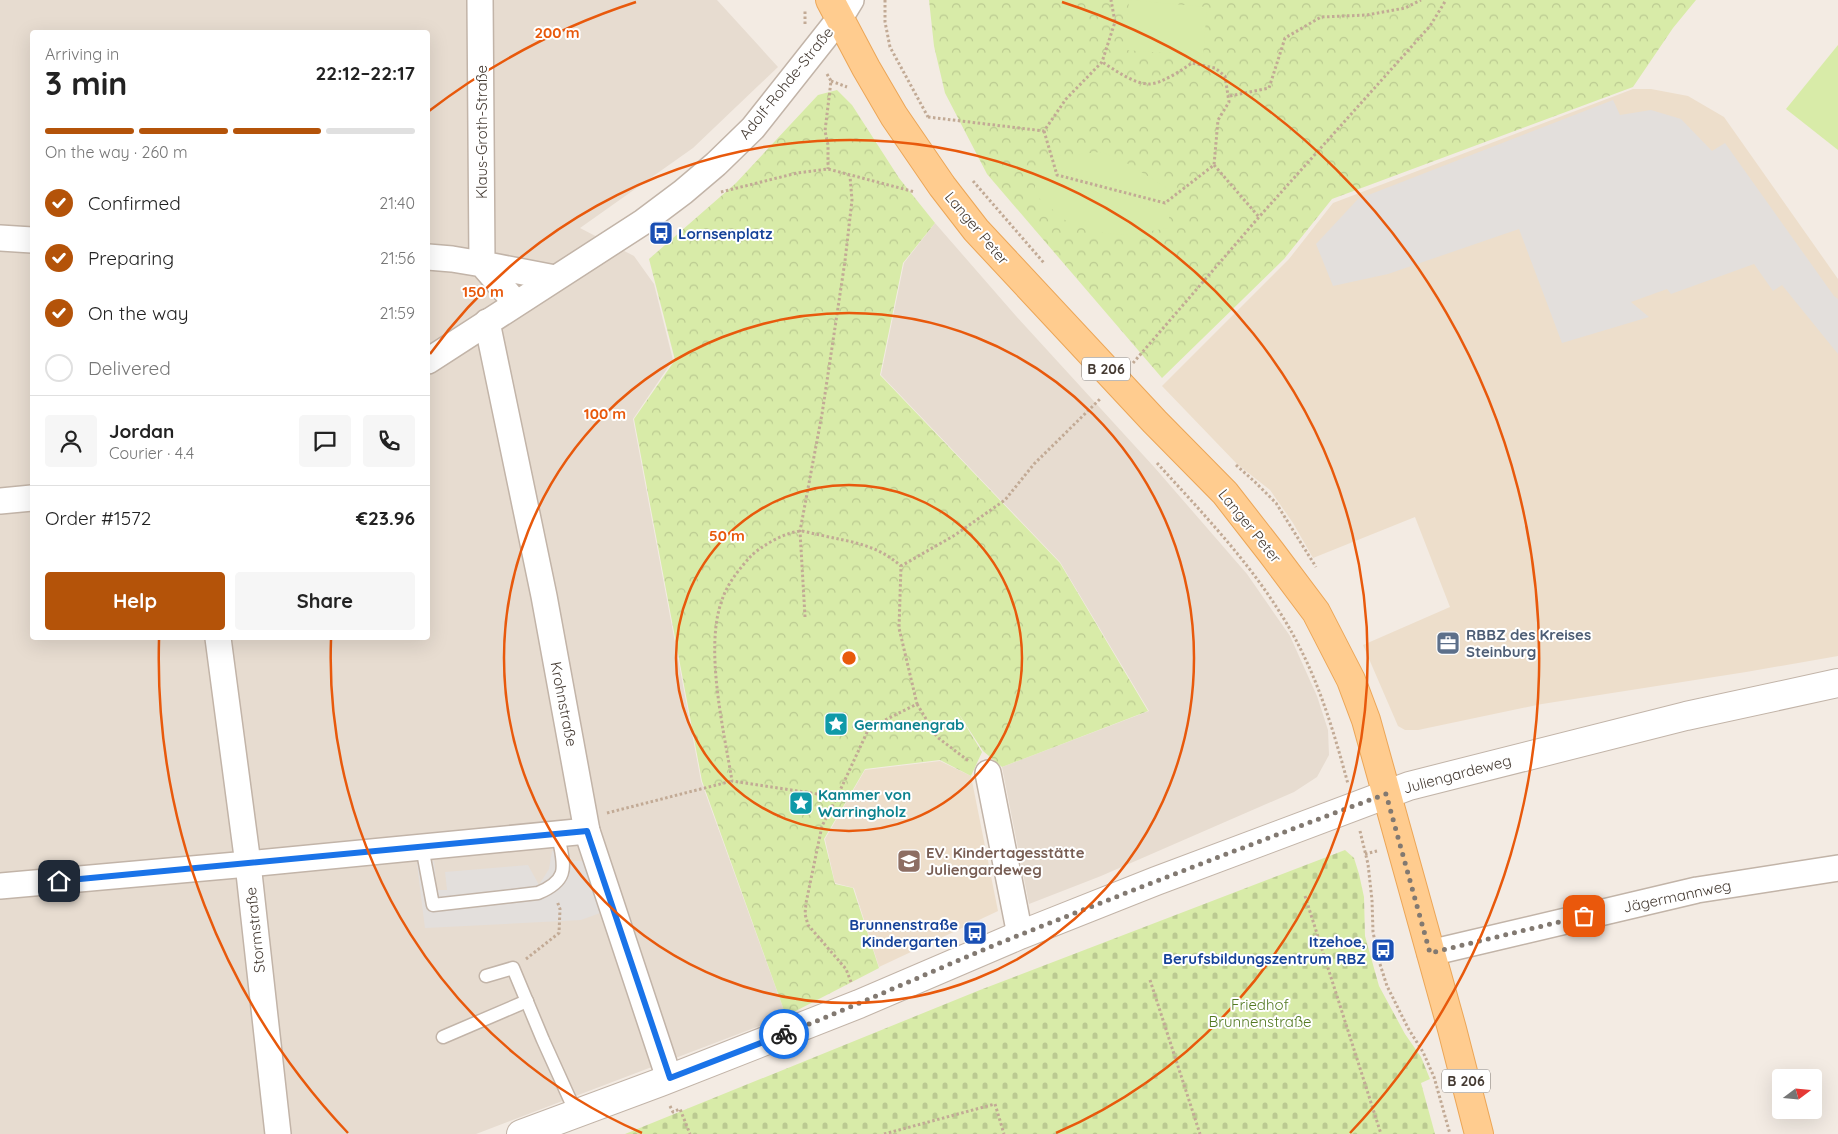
<!DOCTYPE html>
<html lang="en">
<head>
<meta charset="utf-8">
<style>
	body { margin:0; font-family:Quicksand,sans-serif; background:#f6f6f6; color:#222; height:100vh; display:flex; flex-direction:column; font-size:19px; white-space:nowrap }
	* { box-sizing:border-box; margin:0 }
	p { font-size:16px; color:#767676 }
	.icon { flex:none; width:28px; height:28px; fill:none; stroke:currentColor; stroke-width:2; stroke-linecap:round; stroke-linejoin:round }
	.map { position:relative; flex:1; overflow:hidden }
	.panel { position:absolute; left:30px; top:30px; width:400px; height:610px; display:flex; flex-direction:column; background:#fff; border-radius:5px; box-shadow:0 5px 20px #0002 }
	.panel>* { flex:none }
	.needle { width:32px; rotate:74deg }
	.buttons { position:absolute; left:1772px; top:1069px; display:grid; gap:10px }
	.buttons a { display:grid; place-items:center; width:50px; height:50px; border-radius:5px; background:#fff; box-shadow:0 5px 20px #0002; font-size:25px }
	.pin { position:absolute; display:grid; place-items:center; width:42px; height:42px; color:#fff; margin:-21px; border-radius:10px; box-shadow:0 2px 8px #0006 }
	.courier { position:absolute; display:grid; place-items:center; width:50px; height:50px; margin:-25px; border:4px solid #1a73e8; border-radius:50%; background:#fff; color:#222; box-shadow:0 1px 6px #0007 }
	.head em { font-style:normal; font-weight:700 }
	.head div { display:flex; flex-direction:column-reverse }
	.head { display:flex; align-items:center; justify-content:space-between; height:85px; padding:0 15px }
	h1 { font-size:32px; font-weight:700; line-height:38px }
	.bar { display:grid; grid-template-columns:repeat(4,1fr); gap:8px 5px; align-content:center; height:60px; padding:0 15px }
	.bar i { height:6px; border-radius:4px; background:#e0e0e0 }
	.bar .on { background:#b45309 }
	.bar p { grid-column:span 4 }
	.line { display:flex; align-items:center; gap:12px; padding:0 15px; border-top:1px solid #e0e0e0 }
	.line div { flex:1 }
	.round { display:grid; place-items:center; flex:none; width:52px; height:52px; border-radius:5px; background:#f6f6f6 }
	ol { padding:0 15px; list-style:none }
	li { display:flex; align-items:center; gap:15px; height:55px }
	li p { margin-inline-start:auto }
	li .icon { padding:5px; border-radius:50%; background:#b45309; color:#fff; stroke-width:4 }
	li:last-child { color:#767676 }
	li i { width:28px; height:28px; border:2px solid #e0e0e0; border-radius:50% }
	.button { display:flex; gap:10px; margin-top:auto; padding:10px 15px }
	.button a { flex:1; height:58px; border-radius:5px; background:#b45309; color:#fff; font-size:20px; font-weight:700; line-height:58px; text-align:center }
	.button a+a { background:#f6f6f6; color:#222 }
	.map>svg:first-child { display:block }
</style>
</head>
<body>
<div class="map">
<svg width="1838" height="1134" viewBox="0 0 1838 1134">
	<defs>
		<pattern id="cemetery-stones" width="16" height="16" patternUnits="userSpaceOnUse" patternTransform="scale(1.25)"><rect width="16" height="16" fill="#d8eba8"/><path d="M2 7V4a2 2 0 0 1 4 0v3zM10 15v-3a2 2 0 0 1 4 0v3z" fill="#bbca91"/></pattern>
		<pattern id="park-crowns" width="20" height="18" patternUnits="userSpaceOnUse" patternTransform="scale(1.25)"><rect width="20" height="18" fill="#d8eba8"/><path d="M2 6a3 3 0 1 1 6 0M12 15a3 3 0 1 1 6 0" fill="none" stroke="#bbca91"/></pattern>
	</defs>
	<rect width="100%" height="100%" fill="#f3ebe3"/>
	<g fill="#e7dcd0" fill-rule="evenodd">
		<path d="M0 0H717L778 67 693 148 580 228 634 256 654 284 673 360 633 419 701 781 786 1016 476 1134H0ZM32 32H428V638H32Z"/>
		<path d="M935 223 1016 316 1155 468 1247 574 1290 636 1317 696 1328 730 1329 755 1317 777 1294 792 1101 876 1029 904 1002 767 1149 711 1060 562 881 375 904 263Z"/>
	</g>
	<g fill="#eddecb">
		<path d="M1633 89H1651L1688 96 1724 117 1838 279V656L1746 672 1542 704 1418 730H1405L1398 726 1363 645 1450 607 1415 517 1313 558 1293 523 1270 490 1237 464 1162 386 1289 259 1333 203Z"/>
		<path d="M940 761 971 776 998 911 879 967 854 888 835 883 825 839 865 770Z"/>
	</g>
	<path fill="url(#cemetery-stones)" d="M1345 850 1354 858 1359 874 1364 897 1365 936 1379 986 1405 1034 1421 1057 1430 1079 1421 1083 1435 1134H625L980 990Z"/>
	<g fill="url(#park-crowns)">
		<path d="M929 0H1696L1673 28 1633 87 1332 199 1284 259 1162 378 987 174 945 93 934 46Z"/>
		<path d="M837 90 852 105 899 178 935 223 903 263 880 375 1060 563 1053 567 1060 563 1148 711 1002 767 983 751 955 708 982 752 971 776 940 760 865 769 824 839 835 884 853 888 879 968 786 1016 702 781 634 419 675 360 649 259 736 183 818 95Z"/>
	</g>
	<g fill="#d8eba8">
		<path d="M1129 0 1207 7 1203 56 1125 50Z"/>
		<path d="M1838 45V150L1786 109Z"/>
		<path d="M1101 152 1120 159 1172 191 1168 228 1129 235 1103 233 1071 225 1035 195V168L1060 156Z"/>
	</g>
	<g fill="#e3dfdc">
		<path d="M1613 100 1620 115 1651 110 1681 119 1712 151 1725 143 1834 296 1838 299V354L1782 285 1773 291 1754 264 1671 294 1667 289 1631 302 1649 317 1562 343 1519 229 1388 274 1333 286 1316 244 1358 199Z"/>
		<path d="M569 850 570 861H587L603 912 581 920 425 928 417 864 434 861 437 890H447L445 872 528 865 539 885 549 869 552 851Z"/>
	</g>
	<g fill="none" stroke-linecap="round" stroke-linejoin="round">
		<g stroke="#c2b4a8" stroke-width="15">
			<g id="service">
				<path d="M422 847 433 905 538 893C572 879 563 864 558 834"/>
				<path d="M486 976 513 968 543 1040 576 1113"/>
				<path d="M443 1037 527 1001"/>
			</g>
		</g>
		<g stroke="#c2b4a8" stroke-width="28">
			<g id="minor">
				<path d="M480 0 482 264 555 278"/>
				<path d="M0 238 32 240"/>
				<path d="M428 257 452 259 482 264 516 303"/>
				<path d="M487 322 544 596 587 831 669 1078"/>
				<path d="M428 361 643 222 683 192 716 164 753 128 840 18 851 0"/>
				<path d="M0 501 32 498"/>
				<path d="M218 638 248 864 278 1134"/>
				<path d="M988 773 1020 935"/>
				<path d="M0 886 248 864 587 831"/>
				<path d="M1430 953 1697 890 1838 868"/>
			</g>
		</g>
		<g stroke="#c2b4a8" stroke-width="30">
			<path id="tertiary" d="M521 1134 661 1082 859 1004 1020 935 1156 881 1409 786 1686 716 1838 683"/>
		</g>
		<g stroke="#eca657" stroke-width="30">
			<path id="primary" d="M830 0 866 68 894 116 942 186 976 230 1155 422 1225 493 1271 552 1316 612 1351 680 1366 720 1452 1029 1479 1134"/>
		</g>
		<g stroke="#c2aa95" stroke-width="3" stroke-dasharray="2.5 2.5" stroke-linecap="butt">
			<path d="M885 0V22L890 47 928 117"/>
			<path d="M805 24V10"/>
			<path d="M827 74 831 81 825 131 828 145V169"/>
			<path d="M831 81 847 87"/>
			<path d="M1230 96 1269 88 1285 38 1321 17 1367 15 1405 8 1421 0"/>
			<path d="M928 117 1044 131 1066 99 1102 62 1115 22 1111 0"/>
			<path d="M1044 131 1057 175 1165 203 1214 165 1218 120 1229 102 1225 76 1215 68 1192 63C1182 70 1161 84 1149 84 1134 84 1115 70 1102 62"/>
			<path d="M1214 165 1259 217"/>
			<path d="M973 181 1044 263"/>
			<path d="M721 192 797 173 828 169 915 192"/>
			<path d="M1133 363 1259 217 1430 26 1446 0"/>
			<path d="M1157 463C1208 519 1263 576 1298 644 1321 688 1335 736 1348 784"/>
			<path d="M1236 465 1255 482 1276 503 1316 567"/>
			<path d="M805 617 800 531 822 414 845 261 852 200 850 176"/>
			<path d="M917 704 937 737 970 762"/>
			<path d="M837 797 732 781C724 731 704 648 722 600 727 584 740 568 751 556 761 546 787 531 802 531 808 532 814 534 820 535 851 542 876 544 901 566"/>
			<path d="M607 813 732 781"/>
			<path d="M1360 831 1368 864 1372 900 1373 932 1379 961 1387 986 1408 1028 1423 1052 1434 1077 1450 1134"/>
			<path d="M1365 854 1377 851"/>
			<path d="M1305 896 1381 1134"/>
			<path d="M526 959 559 933 560 909 557 901"/>
			<path d="M1150 980 1200 1134"/>
			<path d="M851 982 846 969 808 925 805 914 806 903 822 826 837 797 869 728 917 704 899 628 901 566 955 535 1005 500 1034 464 1100 399"/>
			<path d="M670 1106 673 1112 680 1109 690 1134"/>
			<path d="M884 1134 995 1104 1004 1134"/>
		</g>
		<use href="#service" stroke="#fff" stroke-width="12"/>
		<use href="#minor" stroke="#fff" stroke-width="25"/>
		<use href="#tertiary" stroke="#fff" stroke-width="28"/>
		<use href="#primary" stroke="#ffcc8f" stroke-width="28"/>
	</g>
	<g fill="none" stroke-linecap="round" stroke-linejoin="round">
		<path stroke="#827971" stroke-width="5" stroke-dasharray="0 9" d="M784 1034C864 1003 942 966 1022 934 1143 886 1264 839 1386 794L1430 953 1584 916"/>
		<path stroke="#1a73e8" stroke-width="6" d="M59 881 587 831 670 1078 784 1034"/>
	</g>
	<g fill="none" stroke="#e8590c" stroke-width="2.5">
		<circle cx="849" cy="658" r="173"/>
		<circle cx="849" cy="658" r="345"/>
		<path d="M642 1133A518 518 0 0 1 331 640M430 354A518 518 0 1 1 1056 1133"/>
		<path d="M348 1133A690 690 0 0 1 159 640M429 111A690 690 0 0 1 636 2M1062 2A690 690 0 0 1 1350 1133"/>
	</g>
	<defs>
		<g id="bus-square" transform="scale(1.25)"><rect x="-9" y="-9" width="18" height="18" rx="4" fill="#1a4fb4" stroke="#fff"/><path d="M-5-6H5V4H4V6H2V4H-2V6H-4V4H-5ZM-3.5-4V0h7V-4ZM-3.5 1.2v1.5H-2V1.2ZM2 1.2v1.5H3.5V1.2Z" fill="#fff"/></g>
		<g id="office-square" transform="scale(1.25)"><rect x="-9" y="-9" width="18" height="18" rx="4" fill="#5c6f8a" stroke="#fff"/><path d="M-6-3h4V-5.5h4V-3h4V5H-6ZM-1-4.5V-3h2v-1.5ZM-6 0V1H6V0Z" fill="#fff"/></g>
		<g id="sight-square" transform="scale(1.25)"><rect x="-9" y="-9" width="18" height="18" rx="4" fill="#0f9aa8" stroke="#fff"/><path d="M0-6L1.8-2.2L6-1.7L2.9 1.2L3.7 5.4L0 3.3L-3.7 5.4L-2.9 1.2L-6-1.7L-1.8-2.2Z" fill="#fff"/></g>
		<g id="school-square" transform="scale(1.25)"><rect x="-9" y="-9" width="18" height="18" rx="4" fill="#8d6e63" stroke="#fff"/><path d="M0-5L7-2L0 1L-7-2ZM-4 1L0 2.5L4 1V4Q0 6-4 4Z" fill="#fff"/></g>
	</defs>
	<g fill-rule="evenodd">
		<use href="#bus-square" x="661" y="233"/>
		<use href="#office-square" x="1448" y="643"/>
		<use href="#sight-square" x="836" y="724"/>
		<use href="#sight-square" x="801" y="803"/>
		<use href="#school-square" x="909" y="861"/>
		<use href="#bus-square" x="975" y="933"/>
		<use href="#bus-square" x="1383" y="950"/>
	</g>
	<g text-anchor="middle" dominant-baseline="central" stroke-width="4" stroke-linejoin="round" paint-order="stroke">
		<g fill="#fff" stroke="#7d7670" stroke-width="1">
			<rect x="1082" y="357.5" width="48" height="23" rx="4"/>
			<rect x="1442" y="1069.5" width="48" height="23" rx="4"/>
		</g>
		<g font-size="14" font-weight="bold" fill="#453b33">
			<text x="1106" y="369">B 206</text>
			<text x="1466" y="1081">B 206</text>
		</g>
		<g font-size="15" fill="#453b33" stroke="#fff">
			<text transform="translate(786 83) rotate(-51)">Adolf-Rohde-Straße</text>
			<text transform="translate(481 132) rotate(-90)">Klaus-Groth-Straße</text>
			<text transform="translate(977 228) rotate(50)">Langer Peter</text>
			<text transform="translate(1250 526) rotate(51)">Langer Peter</text>
			<text transform="translate(564 704) rotate(79)">Krohnstraße</text>
			<text transform="translate(1457 774) rotate(-15)">Juliengardeweg</text>
			<text transform="translate(1677 896) rotate(-12)">Jägermannweg</text>
			<text transform="translate(255 930) rotate(-96)">Stormstraße</text>
		</g>
		<g font-size="15" font-weight="bold" fill="#164399" stroke="#fff" text-anchor="end">
			<text x="678" y="233" text-anchor="start">Lornsenplatz</text>
			<text x="958" y="924">Brunnenstraße<tspan x="958" dy="17">Kindergarten</tspan></text>
			<text x="1366" y="941">Itzehoe,<tspan x="1366" dy="17">Berufsbildungszentrum RBZ</tspan></text>
		</g>
		<g font-size="15" font-weight="bold" fill="#4e5e75" stroke="#fff" text-anchor="start">
			<text x="1466" y="634">RBBZ des Kreises<tspan x="1466" dy="17">Steinburg</tspan></text>
		</g>
		<g font-size="15" font-weight="bold" fill="#0d838f" stroke="#fff" text-anchor="start">
			<text x="854" y="724">Germanengrab</text>
			<text x="818" y="794">Kammer von<tspan x="818" dy="17">Warringholz</tspan></text>
		</g>
		<g font-size="15" font-weight="bold" fill="#785e54" stroke="#fff" text-anchor="start">
			<text x="926" y="852">EV. Kindertagesstätte<tspan x="926" dy="17">Juliengardeweg</tspan></text>
		</g>
		<g font-size="15" fill="#537a22" stroke="#fff">
			<text x="1260" y="1004">Friedhof<tspan x="1260" dy="17">Brunnenstraße</tspan></text>
		</g>
	</g>
	<circle cx="849" cy="658" r="8" fill="#e8590c" stroke="#fff" stroke-width="2.5"/>
	<g font-size="15" text-anchor="middle" font-weight="bold" fill="#e8590c" stroke="#fff" stroke-width="4" stroke-linejoin="round" paint-order="stroke">
		<text x="557" y="38">200 m</text>
		<text x="483" y="297">150 m</text>
		<text x="605" y="419">100 m</text>
		<text x="727" y="541">50 m</text>
	</g>
</svg>
<div class="buttons">
<a><svg class="needle" viewBox="-14 -14 28 28"><path d="M0-13l5 13h-10z" fill="#e53935"/><path d="M0 13l5-13h-10z" fill="#767676"/></svg></a>
</div>
<div class="pin" style="left:1584px;top:916px;background:#ea580c"><svg class="icon" aria-label="bag" viewBox="0 0 24 24"><path d="M5 8h14l-1 12H6zM9 8a3 3 0 0 1 6 0"/></svg></div>
<div class="pin" style="left:59px;top:881px;background:#1f2937"><svg class="icon" aria-label="home" viewBox="0 0 24 24"><path d="M3 11l9-7 9 7M6 9v11h12V9"/></svg></div>
<div class="courier" style="left:784px;top:1034px"><svg class="icon" aria-label="bike" viewBox="0 0 24 24"><circle cx="6" cy="16" r="4"/><circle cx="18" cy="16" r="4"/><path d="M6 16l4-8h5l3 8M10 8l3 8H6M13 5h3"/></svg></div>
<section class="panel">
<div class="head"><div><h1>3 min</h1><p>Arriving in</p></div><em>22:12–22:17</em></div>
<div class="bar"><i class="on"></i><i class="on"></i><i class="on"></i><i></i><p>On the way · 260 m</p></div>
<ol>
<li><svg class="icon" aria-label="check" viewBox="0 0 24 24"><path d="M5 12l5 5 9-10"/></svg>Confirmed<p>21:40</p></li>
<li><svg class="icon" aria-label="check" viewBox="0 0 24 24"><path d="M5 12l5 5 9-10"/></svg>Preparing<p>21:56</p></li>
<li><svg class="icon" aria-label="check" viewBox="0 0 24 24"><path d="M5 12l5 5 9-10"/></svg>On the way<p>21:59</p></li>
<li><i></i>Delivered</li>
</ol>
<div class="line" style="height:90px"><a class="round"><svg class="icon" aria-label="person" viewBox="0 0 24 24"><circle cx="12" cy="8" r="4"/><path d="M4 21q1-7 8-7t8 7"/></svg></a><div><b>Jordan</b><p>Courier · 4.4</p></div><a class="round"><svg class="icon" aria-label="chat" viewBox="0 0 24 24"><path d="M4 5h16v11H9l-5 4z"/></svg></a><a class="round"><svg class="icon" aria-label="phone" viewBox="0 0 24 24"><path d="M5 4h4l2 5-3 2q2 4 5 5l2-3 5 2v4C11 20 4 13 5 4z"/></svg></a></div>
<div class="line" style="height:65px"><div>Order #1572</div><b>€23.96</b></div>
<div class="button"><a>Help</a><a>Share</a></div>
</section>
</div>
</body>
</html>
